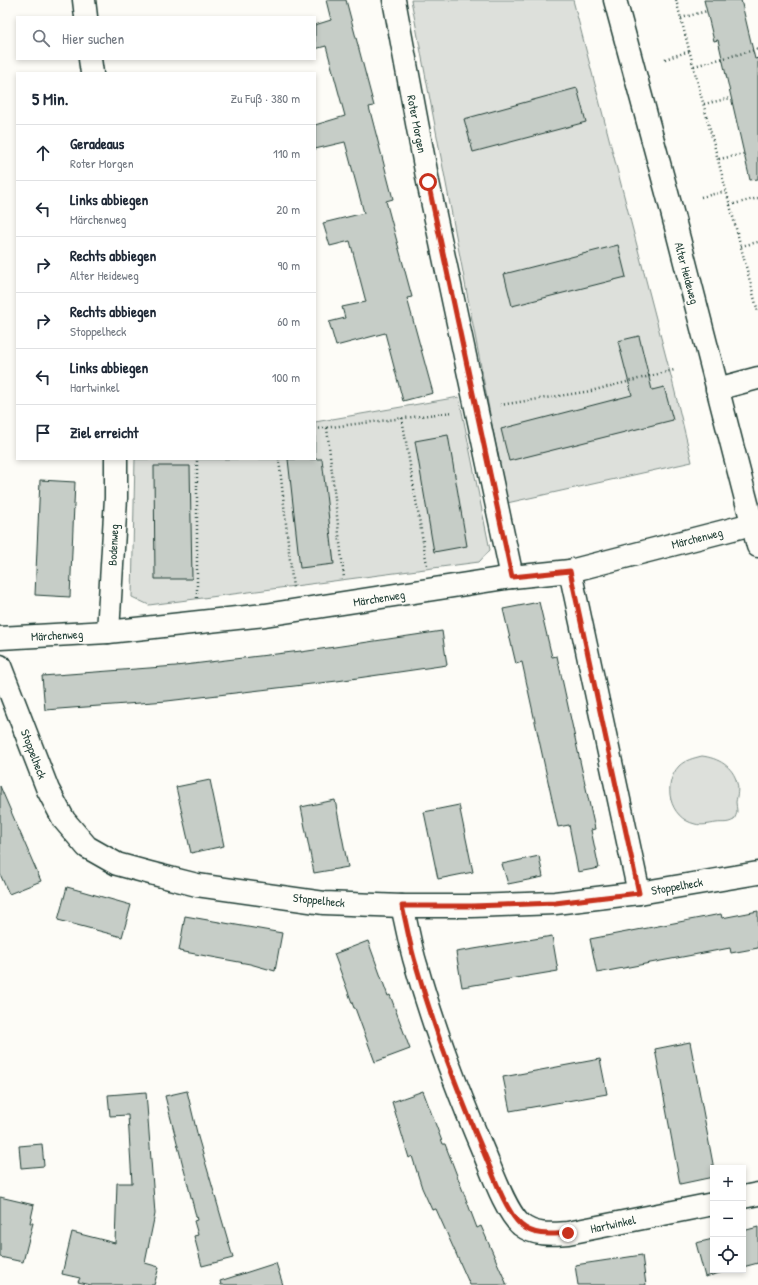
<!DOCTYPE html>
<html lang="de">
<meta charset="utf-8">
<style>
:root{--surface:#fff;--page:#f6f6f7;--text:#1f2937;--muted:#747a83;--line:#e0e1e3}
body{margin:0;font-family:"Patrick Hand",sans-serif;background:var(--page);color:var(--text)}
.controls{position:absolute;right:12px;bottom:12px;display:grid;overflow:hidden;border-radius:0px;box-shadow:0 2px 6px #0003}
.controls button{width:36px;height:36px;display:grid;place-items:center;padding:0;border:0;border-bottom:1px solid var(--line);background:var(--surface);color:var(--text);font:20px sans-serif}
.stop{position:absolute;width:12px;height:12px;margin:-9px;border:3px solid #c8321e;border-radius:50%;background:#fff}
.stop.end{background:#c8321e;border-color:#fff;box-shadow:0 1px 4px #0008}
.list{margin:0;padding:0;list-style:none}
h2{display:flex;justify-content:space-between;align-items:center;height:52px;margin:0;padding:0 16px;font-size:17px}
h2 small{font-size:13px;font-weight:400;color:var(--muted)}
.list li{display:grid;grid-template-columns:26px 1fr auto;gap:12px;align-items:center;box-sizing:border-box;height:56px;padding:0 16px;border-top:1px solid var(--line)}
.list b{display:block;font-size:15px;white-space:nowrap}
.list p{margin:0;font-size:13px;white-space:nowrap;color:var(--muted)}
.list em{font-size:13px;font-style:normal;color:var(--muted)}
.icon{flex:none;width:22px;height:22px;fill:none;stroke:currentColor;stroke-width:2;stroke-linecap:round;stroke-linejoin:round}
.map{position:relative;flex:none;width:758px;height:1285px;overflow:hidden}
.search{position:absolute;background:var(--surface);box-shadow:0 2px 6px #0003;left:16px;top:16px;width:300px;height:44px;display:flex;align-items:center;gap:10px;box-sizing:border-box;padding:0 14px;border-radius:0px;color:var(--muted);font-size:15px}
.panel{position:absolute;background:var(--surface);box-shadow:0 2px 6px #0003;left:16px;top:72px;width:300px;height:388px;border-radius:0px}
.map>svg:first-child{display:block}
</style>
<div class="map">
<svg width="758" height="1285" viewBox="0 0 758 1285">
<rect width="100%" height="100%" fill="#fdfcf7"/>
<filter id="ink" filterUnits="userSpaceOnUse"><feTurbulence type="fractalNoise" baseFrequency=".025" numOctaves="2"/><feDisplacementMap in="SourceGraphic" scale="8" xChannelSelector="R" yChannelSelector="G"/><feConvolveMatrix kernelMatrix="1 2 1 2 8 2 1 2 1" color-interpolation-filters="sRGB"/></filter>
<g filter="url(#ink)">
<g fill="#dde0db" stroke="#7e8e88">
<path d="M411,0H573L672,380L692,462L507,503Z"/>
<path d="M459,397L490,550L479,562L149,605L132,597L135,459H315V422Z"/>
<path d="M702,756C718,758 733,766 737,783C739,789 737,796 736,802C736,805 737,808 737,811C737,814 735,817 734,820C726,824 724,822 716,823C709,824 702,826 695,824C669,818 662,784 679,766C685,760 694,758 702,756Z"/>
</g>
<g fill="#c6cdc7" stroke="#1f3d34">
<path d="M326,0H346L374,106L369,107L393,199L386,201L412,297L407,298L433,393L403,401L385,333L336,346L329,322L345,318L342,307L366,302L350,241L330,246L323,223L364,213L345,142L315,149V125L345,116L326,46L315,49V25L331,20Z"/>
<path d="M704,0H741L755,59L758,58V179L750,180L718,40L714,41Z"/>
<path d="M577,88L586,122L473,152L464,119Z"/>
<path d="M618,245L626,277L512,306L504,274Z"/>
<path d="M639,336L652,390L664,387L673,420L509,461L501,429L632,395L618,341Z"/>
<path d="M448,435L467,546L434,552L415,441Z"/>
<path d="M288,459H322L334,564L300,568Z"/>
<path d="M154,466H190L192,579H155Z"/>
<path d="M40,480L75,482L70,597L35,595Z"/>
<path d="M539,602L552,657L557,656L595,829L591,830L599,868L578,872L569,825L558,827L522,662L516,664L503,609Z"/>
<path d="M442,631L447,665L337,681L167,701L45,710L42,676L176,666L301,651V652Z"/>
<path d="M210,780L224,846L191,853L176,787Z"/>
<path d="M0,786L41,881L9,894L0,874Z"/>
<path d="M335,800L348,867L314,873L301,807Z"/>
<path d="M459,805L473,872L438,879L424,812Z"/>
<path d="M539,856L543,877L508,884L502,864Z"/>
<path d="M67,887L131,905L122,937L58,920Z"/>
<path d="M758,911V948L731,953L730,948L597,973L590,939L721,914L722,918Z"/>
<path d="M185,916L282,933L275,971L250,964L179,951Z"/>
<path d="M552,936L558,971L462,987L456,952Z"/>
<path d="M368,941L388,996L390,995L410,1049L375,1062L355,1008H354L334,954Z"/>
<path d="M690,1042L713,1164V1177L680,1184L655,1049Z"/>
<path d="M600,1059L607,1094L510,1111L503,1077Z"/>
<path d="M187,1091L198,1137L233,1258L202,1266L194,1236L198,1235L194,1221L197,1220L165,1096Z"/>
<path d="M423,1091L443,1144H445L477,1228L481,1226L507,1285H470L436,1209L432,1210L422,1188L412,1156L409,1158L392,1102Z"/>
<path d="M146,1092L155,1214L145,1263L159,1267L154,1285H91L78,1282L80,1278L62,1274L72,1232L115,1243L117,1183H132L128,1115L110,1116L108,1095Z"/>
<path d="M42,1144L44,1166L21,1168L19,1146Z"/>
<path d="M0,1197L34,1205L30,1223H33L23,1262L0,1257Z"/>
<path d="M758,1227V1263L743,1267V1231Z"/>
<path d="M713,1239V1270H731L705,1277L696,1243Z"/>
<path d="M642,1255L646,1285H578L575,1265Z"/>
<path d="M276,1263L283,1285H221L220,1281Z"/>
</g>
<g fill="none" stroke-linecap="round" stroke-linejoin="round">
<defs>
<g id="minor">
<path d="M84,0L86,17"/>
<path d="M394,0L428,182L512,577"/>
<path d="M615,0L670,204L758,546"/>
<path d="M90,59L92,73"/>
<path d="M717,389L758,378"/>
<path d="M570,571L639,893"/>
<path d="M108,632L116,498V459"/>
<path d="M0,638L108,632L265,615L512,577L570,571L752,524"/>
<path d="M0,666L48,790L64,820L87,847L117,864L150,873L197,885L324,903L402,906H472L555,903L639,893L758,873"/>
<path d="M402,906C407,926 410,946 416,965C434,1029 458,1092 484,1153C492,1172 506,1212 521,1225C535,1236 552,1234 568,1233L713,1204"/>
<path d="M743,1197L758,1194"/>
</g>
</defs>
<use href="#minor" stroke="#1f3d34" stroke-width="25"/>
<g stroke="#1f3d34" stroke-width="2.5" stroke-dasharray="1 3" stroke-linecap="butt">
<path d="M676,0L758,312"/>
<path d="M681,18L707,11"/>
<path d="M665,59L690,51"/>
<path d="M694,66L758,49"/>
<path d="M704,104L731,98"/>
<path d="M719,159L744,154"/>
<path d="M701,197L727,191"/>
<path d="M730,205L758,198"/>
<path d="M741,246L758,242"/>
<path d="M500,405L591,391L674,370"/>
<path d="M402,418L427,565"/>
<path d="M327,428L344,578"/>
<path d="M315,429L453,412"/>
<path d="M279,459L293,588"/>
<path d="M197,598V459"/>
</g>
<use href="#minor" stroke="#fdfcf7" stroke-width="22"/>
</g>
</g>
<g fill="none" stroke-linecap="round" stroke-linejoin="round" filter="url(#ink)">
<path stroke="#c8321e" stroke-width="5" d="M428,182L512,577L570,571L639,893L555,903L472,906H402C407,926 410,946 416,965C434,1029 458,1092 484,1153C492,1172 506,1212 521,1225C535,1237 552,1234 568,1233"/>
</g>
<g text-anchor="middle" dominant-baseline="central" stroke-width="3" stroke-linejoin="round" paint-order="stroke">
<g font-size="12" fill="#1f3d34" stroke="#fdfcf7">
<text transform="translate(417 124) rotate(79)">Roter Morgen</text>
<text transform="translate(687 273) rotate(75)">Alter Heideweg</text>
<text transform="translate(697 538) rotate(-14)">Märchenweg</text>
<text transform="translate(113 545) rotate(-87)">Bodenweg</text>
<text transform="translate(379 598) rotate(-9)">Märchenweg</text>
<text transform="translate(57 635) rotate(-3)">Märchenweg</text>
<text transform="translate(34 754) rotate(69)">Stoppelheck</text>
<text transform="translate(677 886) rotate(-10)">Stoppelheck</text>
<text transform="translate(319 900) rotate(6)">Stoppelheck</text>
<text transform="translate(613 1224) rotate(-12)">Hartwinkel</text>
</g>
</g>
</svg>
<div class="controls">
<button>+</button>
<button>−</button>
<button><svg class="icon" aria-label="locate" viewBox="0 0 24 24"><circle cx="12" cy="12" r="6"/><path d="M12 2v4M12 18v4M2 12h4M18 12h4"/></svg></button>
</div>
<div class="stop" style="left:428px;top:182px"></div>
<div class="stop end" style="left:568px;top:1233px"></div>
<div class="search"><svg class="icon" aria-label="search" viewBox="0 0 24 24"><circle cx="10" cy="10" r="6"/><path d="M15 15l6 6"/></svg>Hier suchen</div>
<section class="panel">
<h2>5 Min.<small>Zu Fuß · 380 m</small></h2>
<ul class="list">
<li><svg class="icon" aria-label="ahead" viewBox="0 0 24 24"><path d="M12 20V5M6 11l6-6 6 6"/></svg><div><b>Geradeaus</b><p>Roter Morgen</p></div><em>110 m</em></li>
<li><svg class="icon" aria-label="left" viewBox="0 0 24 24"><path d="M17 20v-9H6M10 6l-5 5 5 5"/></svg><div><b>Links abbiegen</b><p>Märchenweg</p></div><em>20 m</em></li>
<li><svg class="icon" aria-label="right" viewBox="0 0 24 24"><path d="M7 20v-9h11M14 6l5 5-5 5"/></svg><div><b>Rechts abbiegen</b><p>Alter Heideweg</p></div><em>90 m</em></li>
<li><svg class="icon" aria-label="right" viewBox="0 0 24 24"><path d="M7 20v-9h11M14 6l5 5-5 5"/></svg><div><b>Rechts abbiegen</b><p>Stoppelheck</p></div><em>60 m</em></li>
<li><svg class="icon" aria-label="left" viewBox="0 0 24 24"><path d="M17 20v-9H6M10 6l-5 5 5 5"/></svg><div><b>Links abbiegen</b><p>Hartwinkel</p></div><em>100 m</em></li>
<li><svg class="icon" aria-label="arrive" viewBox="0 0 24 24"><path d="M6 21V4h12l-3 4 3 4H6"/></svg><div><b>Ziel erreicht</b></div></li>
</ul>
</section>
</div>
